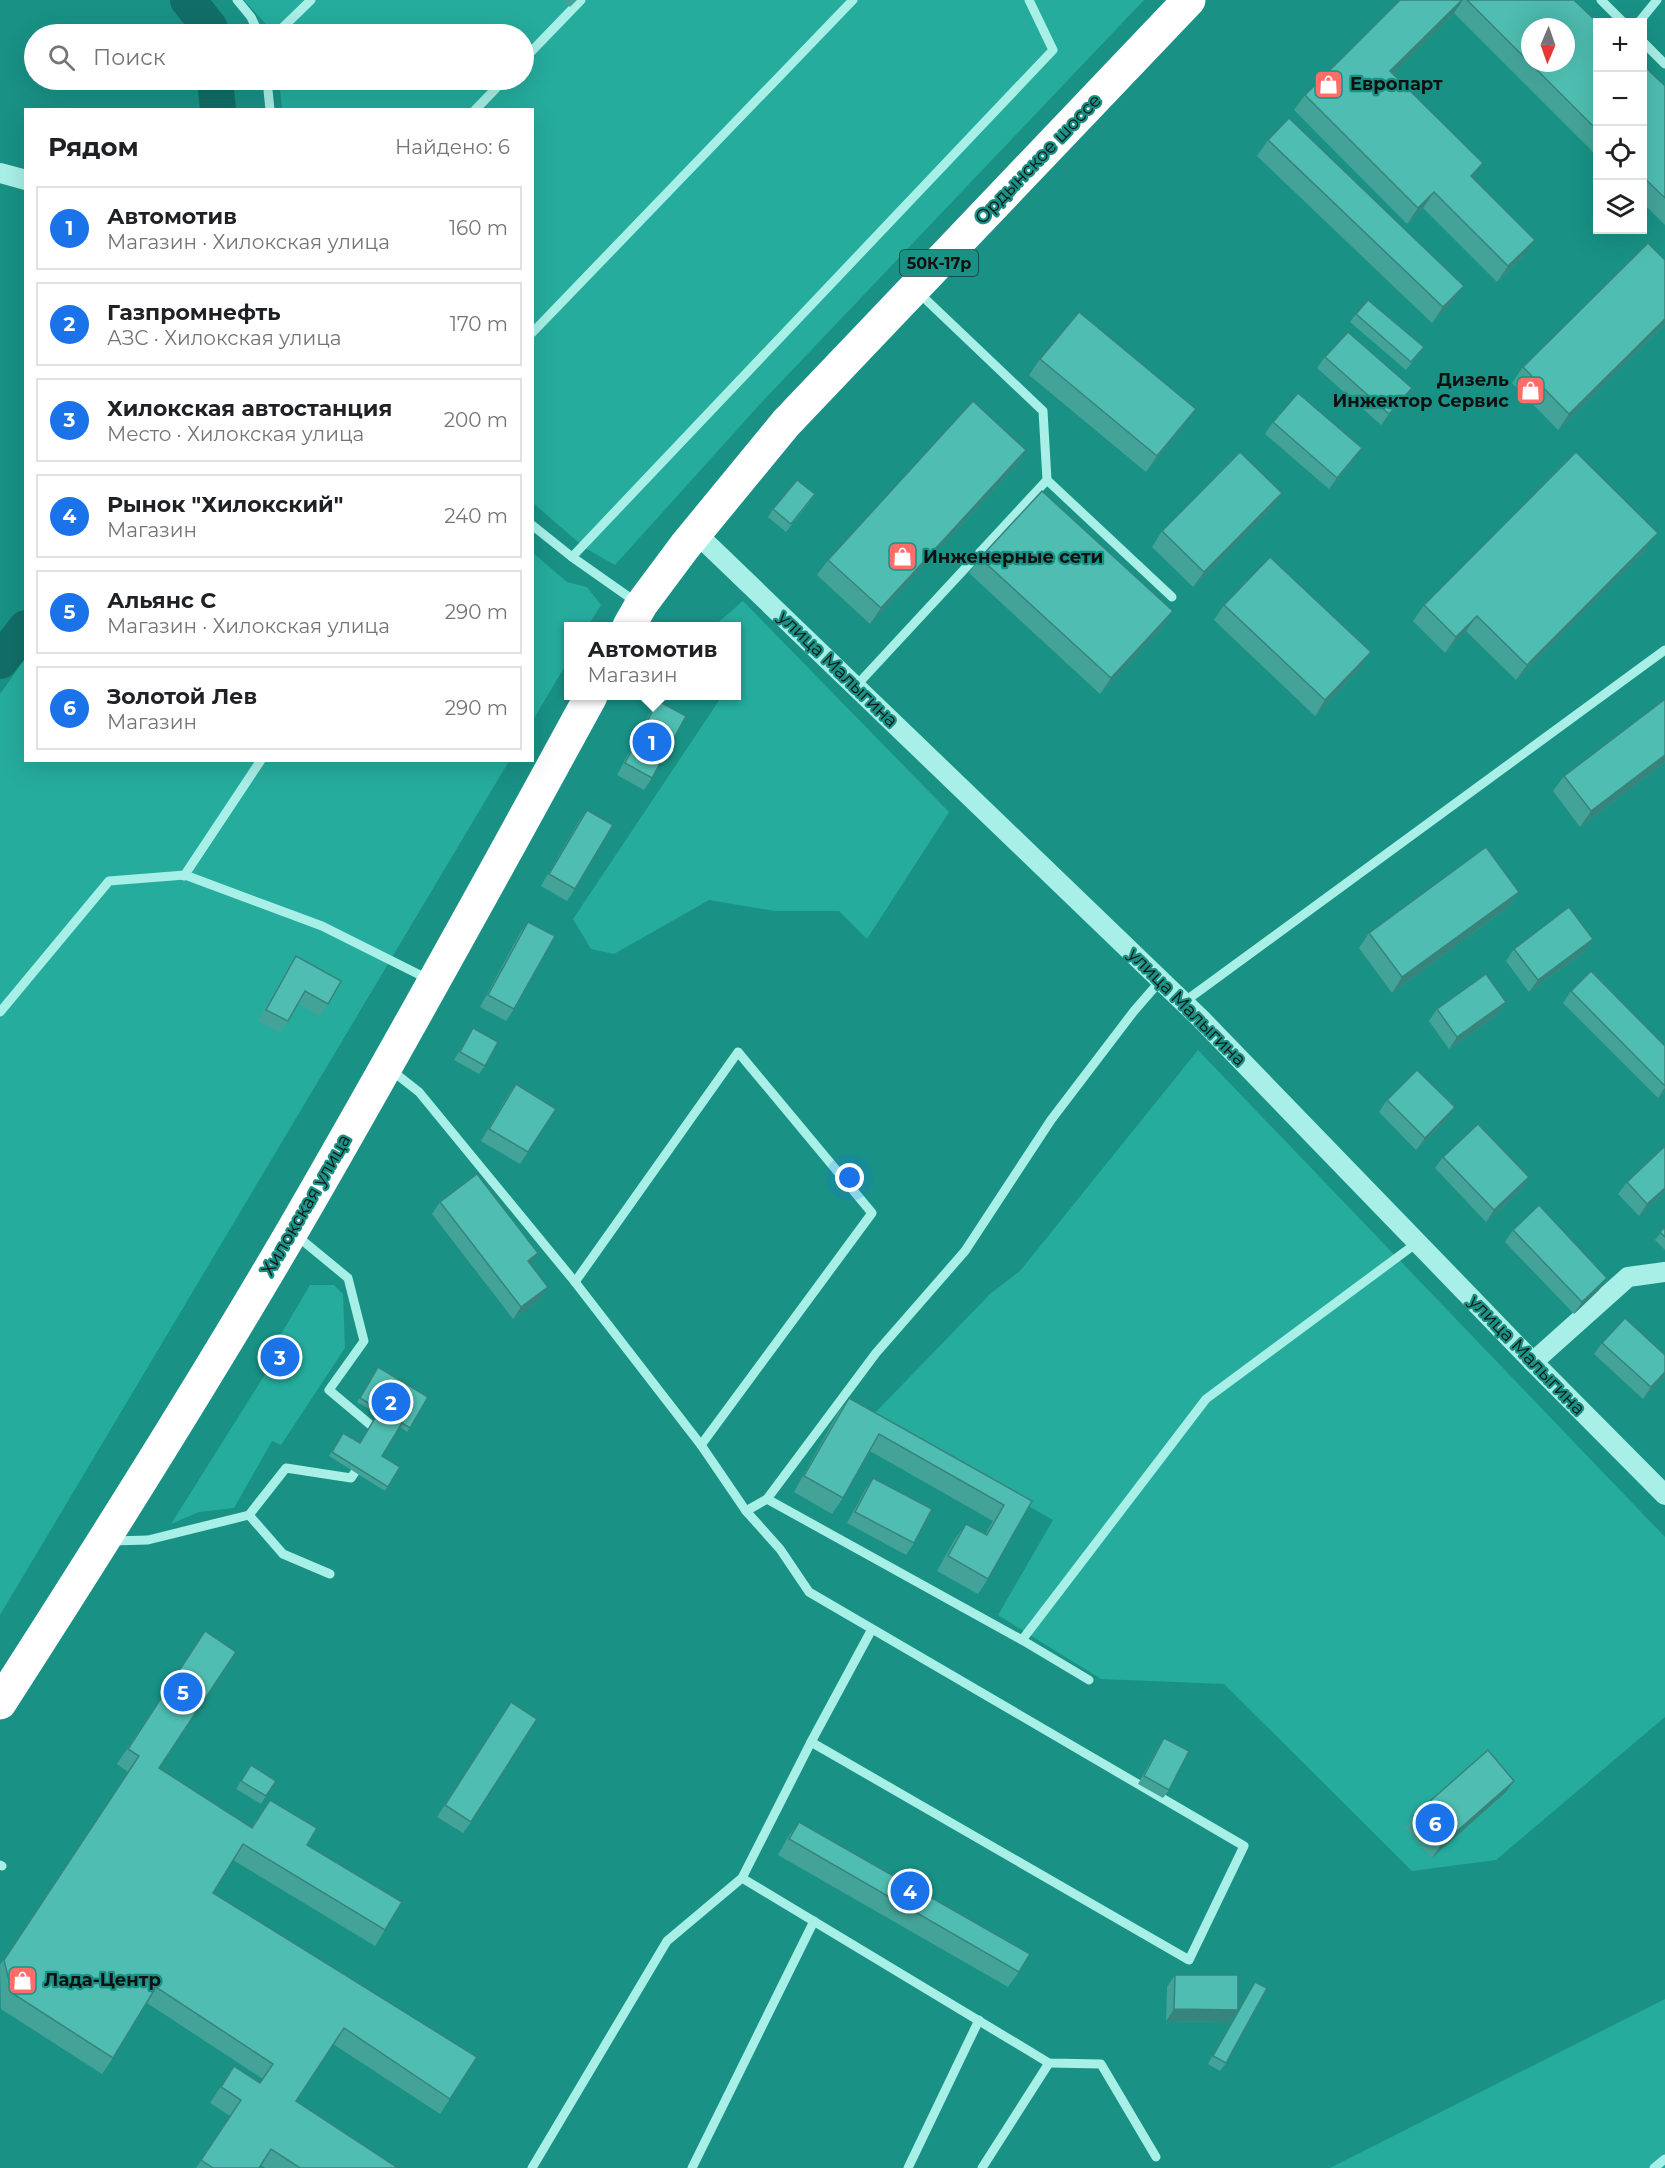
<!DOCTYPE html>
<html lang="ru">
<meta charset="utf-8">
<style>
:root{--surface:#fff;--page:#f2f2f2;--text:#202124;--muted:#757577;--line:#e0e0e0;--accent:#1a73e8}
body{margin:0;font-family:Montserrat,sans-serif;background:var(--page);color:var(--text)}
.controls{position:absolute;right:18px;top:18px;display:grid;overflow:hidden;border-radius:0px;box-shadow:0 6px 24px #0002}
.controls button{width:54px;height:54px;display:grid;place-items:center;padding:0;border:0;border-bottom:2px solid var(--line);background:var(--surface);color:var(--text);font:30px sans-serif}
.compass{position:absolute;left:1521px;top:18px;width:54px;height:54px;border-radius:50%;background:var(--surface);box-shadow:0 6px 24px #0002;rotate:182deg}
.you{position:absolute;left:850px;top:1178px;width:21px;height:21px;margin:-15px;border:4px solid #fff;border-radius:50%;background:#1a73e8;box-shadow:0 0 0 9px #1a73e833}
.badge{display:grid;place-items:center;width:39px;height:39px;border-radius:50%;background:var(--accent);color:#fff;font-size:20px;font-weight:700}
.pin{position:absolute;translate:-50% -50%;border:3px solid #fff;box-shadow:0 2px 6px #0006}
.popup{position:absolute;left:564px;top:622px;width:177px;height:78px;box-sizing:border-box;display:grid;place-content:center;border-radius:0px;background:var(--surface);filter:drop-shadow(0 2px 4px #0005);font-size:20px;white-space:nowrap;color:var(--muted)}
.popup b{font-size:22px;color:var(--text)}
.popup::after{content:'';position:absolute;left:50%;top:100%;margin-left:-12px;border:12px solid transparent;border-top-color:var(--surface)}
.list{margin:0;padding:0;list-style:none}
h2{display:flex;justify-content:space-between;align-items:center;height:78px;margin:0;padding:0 24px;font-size:26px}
h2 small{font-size:20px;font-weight:400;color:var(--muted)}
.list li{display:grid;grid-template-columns:39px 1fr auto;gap:18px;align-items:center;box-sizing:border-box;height:84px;margin:0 12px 12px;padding:0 12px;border:2px solid var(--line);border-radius:0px}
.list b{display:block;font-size:22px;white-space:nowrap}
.list p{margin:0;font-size:20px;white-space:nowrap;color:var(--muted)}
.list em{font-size:20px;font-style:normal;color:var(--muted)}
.icon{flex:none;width:33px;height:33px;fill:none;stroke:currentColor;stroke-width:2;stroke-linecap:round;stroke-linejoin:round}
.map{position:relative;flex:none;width:1665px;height:2168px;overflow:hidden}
.search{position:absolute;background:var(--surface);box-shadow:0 6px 24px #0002;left:24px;top:24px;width:510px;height:66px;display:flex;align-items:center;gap:15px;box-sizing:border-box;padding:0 21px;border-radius:33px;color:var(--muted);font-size:22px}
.panel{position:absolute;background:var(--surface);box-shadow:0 6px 24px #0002;left:24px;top:108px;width:510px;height:654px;border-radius:0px}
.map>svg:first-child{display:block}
</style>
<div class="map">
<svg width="1665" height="2168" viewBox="0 0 1665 2168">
<rect width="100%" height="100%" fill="#199185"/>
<g fill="#25ac9d">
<path d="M244,0H1144L761,403L615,565L585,548L533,503L532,110L282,109L279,80H524V34H275Z"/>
<path d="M532,552L567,582L587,587L601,605L588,626H568V661L533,720Z"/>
<path d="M743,601L949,812L867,939L839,911H775L709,900L614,954L591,949L573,919L722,696H736V626H714Z"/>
<path d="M25,659L26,760L509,761L0,1615V694Z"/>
<path d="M1198,1050L1665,1537V1717L1496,1860L1412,1871L1224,1684L1101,1679L998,1615L1053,1520L872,1416L990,1294L1020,1271Z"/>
<path d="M310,1285H334L343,1294L345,1348L281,1445L272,1441L234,1508L199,1512L171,1524L269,1368L282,1375L296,1353L280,1336Z"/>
<path d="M1665,1999V2168H1330Z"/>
</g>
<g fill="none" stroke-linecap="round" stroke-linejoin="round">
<g stroke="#116e66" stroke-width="36">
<path d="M188,0L210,28L211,34"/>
<path d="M215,80L218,110"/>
<path d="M0,661L26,628"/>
</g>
<g stroke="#a8efe7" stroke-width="9">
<path d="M237,0L251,17L259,34"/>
<path d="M1601,0L1623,22"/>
<path d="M1639,22L1657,0"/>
<path d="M276,34L311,0"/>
<path d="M1642,41L1665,64"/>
<path d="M524,59L581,0"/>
<path d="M267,80L270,110"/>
<path d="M475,110L504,80"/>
<path d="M919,293L1043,411L1047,480L1172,597"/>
<path d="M532,333L853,0"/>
<path d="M532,525L572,557L636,602"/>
<path d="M572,557L1053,50L1029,0"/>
<path d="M856,686L1047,480"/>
<path d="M184,876L261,760"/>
<path d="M1184,1002L1665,650"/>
<path d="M0,1012L109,881L185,875L322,926L430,980"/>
<path d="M391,1070L419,1092L575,1282L701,1445L746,1511L780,1549L809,1592L1244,1846L1189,1960L811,1742"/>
<path d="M297,1236L348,1278L364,1341L329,1390L379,1432"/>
<path d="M575,1282L738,1052L872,1213L701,1445"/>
<path d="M767,1499L876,1353L965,1251L1051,1120L1134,1011L1161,980"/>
<path d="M746,1511L767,1499L1022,1640L1089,1680"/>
<path d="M249,1515L283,1554L330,1574"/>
<path d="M112,1541L148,1540L249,1515L286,1468L351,1478L361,1463"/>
<path d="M1022,1640L1206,1399L1418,1242"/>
<path d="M0,1865L2,1866"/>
<path d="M742,1878L1049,2063L1101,2064L1156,2157"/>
<path d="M532,2168L667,1941L742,1878L811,1742L872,1629"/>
<path d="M692,2168L814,1921"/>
<path d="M908,2168L979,2020"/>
<path d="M982,2168L1049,2063"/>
<path d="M1654,2168L1665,2159"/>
</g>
<g stroke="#a8efe7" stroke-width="20">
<path d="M0,173L26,180"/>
<path d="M696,533L1201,1019L1533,1362L1665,1495"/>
<path d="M1533,1362L1628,1277L1665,1272"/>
</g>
<g stroke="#fff" stroke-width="33">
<path d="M629,626L641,605L685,546L786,423L1189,0"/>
<path d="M0,1703C101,1546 200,1389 294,1228C396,1052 494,874 591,696"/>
</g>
</g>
<g fill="#44a398">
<path d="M563,0H577L570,7Z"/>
<path d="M1400,0H1574L1598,23V157L1454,13L1393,73L1473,178L1524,255L1497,282L1423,208L1407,224L1294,110L1305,95Z"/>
<path d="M1642,64L1665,86V225L1642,202Z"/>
<path d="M1268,140L1453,301L1432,323L1257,156Z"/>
<path d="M1665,260V324L1558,430L1512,383L1523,367Z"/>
<path d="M1356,314L1424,347L1406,370L1350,322Z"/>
<path d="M1325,357L1404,400L1381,425L1317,368Z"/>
<path d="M1040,359L1185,424L1146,472L1029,375Z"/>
<path d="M1273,422L1354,460L1329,489L1265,434Z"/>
<path d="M1026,450L1016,465L870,624L817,575L828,560Z"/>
<path d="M1282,493L1271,508L1193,587L1152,547L1162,531Z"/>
<path d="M810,502L786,532L768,517L773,509Z"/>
<path d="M1647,548L1516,680L1466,631L1445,653L1413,621L1424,605Z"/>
<path d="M980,558L1173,611L1162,627L1100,694L969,573Z"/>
<path d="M1224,605L1360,668L1315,716L1214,620Z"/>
<path d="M658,701L652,778L644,790L617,775L650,713Z"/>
<path d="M1665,762L1580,827L1553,791L1564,776Z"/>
<path d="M587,810L575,889L567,901L541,886L579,821Z"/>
<path d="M1519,892L1508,907L1392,993L1359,948L1369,933Z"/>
<path d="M528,922L514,1009L506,1021L480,1007L520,933Z"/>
<path d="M1514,949L1585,951L1529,992L1506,961Z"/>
<path d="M296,956L328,1004L320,1016L298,1003L288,1021L280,1033L258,1021L288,968Z"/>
<path d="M1571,991L1665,1046V1091L1658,1098L1563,1003Z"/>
<path d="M1506,1002L1498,1014L1449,1049L1429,1021L1437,1009Z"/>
<path d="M473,1028L485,1066L479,1074L454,1060Z"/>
<path d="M516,1084L528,1152L520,1164L481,1141L508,1095Z"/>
<path d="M1387,1100L1447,1119L1416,1150L1379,1112Z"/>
<path d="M1443,1157L1529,1177L1521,1189L1486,1222L1435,1168Z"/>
<path d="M1627,1182L1665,1191L1639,1216L1618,1194Z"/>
<path d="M440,1202L530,1264L548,1287L540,1299L513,1319L432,1214Z"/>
<path d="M1665,1227V1250L1655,1240Z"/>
<path d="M1513,1230L1599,1290L1574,1314L1505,1242Z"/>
<path d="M280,1341L295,1351L280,1370L267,1359Z"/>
<path d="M1602,1343L1665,1355V1375L1643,1399L1594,1354Z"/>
<path d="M378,1367L428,1397L407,1432L400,1427L382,1456L400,1467L385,1491L329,1456L343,1433L360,1443L378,1414L357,1402Z"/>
<path d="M849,1398L1032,1501L988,1579L978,1594L937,1571L955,1539L966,1524L985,1535L993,1521L870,1451L843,1498L832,1514L794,1492L838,1413Z"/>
<path d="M873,1478L914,1543L906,1555L847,1523L865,1490Z"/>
<path d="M205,1631L159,1768L251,1828L270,1800L307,1845L385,1930L375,1946L233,1860L213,1893L450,2099L440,2114L333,2044L296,2101L398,2168H265L261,2165L259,2168H196L230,2116L210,2103L234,2066L260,2083L263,2079L147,2003L113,2058L102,2074L1,2009L0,1965L128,1772L117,1764Z"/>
<path d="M511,1702L471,1822L463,1833L437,1817Z"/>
<path d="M1164,1738L1169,1790L1163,1798L1138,1784L1159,1746Z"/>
<path d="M251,1765L266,1796L261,1804L236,1789Z"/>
<path d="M1506,1792L1432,1858L1405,1828L1413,1816Z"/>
<path d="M799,1822L1019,1972L1008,1987L778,1855L788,1837Z"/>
<path d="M1175,1975L1238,2010L1229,2022L1166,2021L1167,1987Z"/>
<path d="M1255,1982L1226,2063L1220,2071L1208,2064L1250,1990Z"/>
</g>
<g fill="#37847c">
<path d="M1462,0H1463L1454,13L1380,86L1390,71Z"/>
<path d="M1483,163L1472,179L1471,176Z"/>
<path d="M1434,192L1423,208L1407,224L1418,208Z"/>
<path d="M1535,240L1524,255L1497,282L1508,266Z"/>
<path d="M1464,286L1453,301L1432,323L1443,307Z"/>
<path d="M1665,319V324L1558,430L1569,414Z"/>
<path d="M1412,388L1404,400L1381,425L1389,414Z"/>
<path d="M1196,409L1185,424L1146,472L1157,456Z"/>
<path d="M1362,448L1354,460L1329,489L1337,478Z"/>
<path d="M1026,450L1016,465L870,624L881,608Z"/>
<path d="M1282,493L1271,508L1193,587L1204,572Z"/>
<path d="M1658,533L1647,548L1516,680L1527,665Z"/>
<path d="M1173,611L1162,627L1100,694L1111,678Z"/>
<path d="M1477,616L1466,631L1445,653L1456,637Z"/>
<path d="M1371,652L1360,668L1315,716L1325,700Z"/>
<path d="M1665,755V762L1580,827L1591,811Z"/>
<path d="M1519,892L1508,907L1392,993L1402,977Z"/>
<path d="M1593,939L1585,951L1529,992L1538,980Z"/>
<path d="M1506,1002L1498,1014L1449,1049L1457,1037Z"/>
<path d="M1665,1087V1091L1658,1098Z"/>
<path d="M1455,1107L1447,1119L1416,1150L1425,1138Z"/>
<path d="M1529,1177L1521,1189L1486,1222L1494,1210Z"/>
<path d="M1665,1188V1191L1639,1216L1647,1204Z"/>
<path d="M538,1253L530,1265L528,1261Z"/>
<path d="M1607,1278L1599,1290L1574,1314L1582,1302Z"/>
<path d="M548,1287L540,1299L513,1319L521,1307Z"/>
<path d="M1665,1372V1375L1643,1399L1651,1387Z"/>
<path d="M1514,1781L1506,1792L1432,1858L1440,1846Z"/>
<path d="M1174,2009L1238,2010L1229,2022L1166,2021Z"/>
</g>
<g fill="#4fbdb1" stroke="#37847c" stroke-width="1.5">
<path d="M1400,0H1462L1390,71L1483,163L1471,176L1535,240L1508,266L1434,192L1418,208L1305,95Z"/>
<path d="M1467,0H1574L1598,23V131L1530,63H1566V27H1530V63Z"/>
<path d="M1642,64L1665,86V198L1642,176Z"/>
<path d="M1289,118L1464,286L1443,307L1268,140Z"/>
<path d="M1648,243L1665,260V319L1569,414L1523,367Z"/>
<path d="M1368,300L1424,347L1411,362L1356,314Z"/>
<path d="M1079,312L1196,409L1157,456L1040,359Z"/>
<path d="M1348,332L1412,388L1389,414L1325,357Z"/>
<path d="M1298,393L1362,448L1337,478L1273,422Z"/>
<path d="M973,401L1026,450L881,608L828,560Z"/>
<path d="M1240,452L1282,493L1204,572L1162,531Z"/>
<path d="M1576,452L1658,533L1527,665L1477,616L1456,637L1424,605Z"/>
<path d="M797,480L815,494L791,524L773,509Z"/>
<path d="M1042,491L1173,611L1111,678L980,558Z"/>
<path d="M1270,557L1371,652L1325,700L1224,605Z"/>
<path d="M1665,699V755L1591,811L1564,776Z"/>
<path d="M658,701L686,716L652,778L625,763Z"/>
<path d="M587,810L613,825L575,889L549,874Z"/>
<path d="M1486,847L1519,892L1402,977L1369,933Z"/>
<path d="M1569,907L1593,939L1538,980L1514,949Z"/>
<path d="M528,922L555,936L514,1009L488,995Z"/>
<path d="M296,956L341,981L328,1004L305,991L288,1021L266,1010Z"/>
<path d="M1591,971L1665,1046V1086L1571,991Z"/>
<path d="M1486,974L1506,1002L1457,1037L1437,1009Z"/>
<path d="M473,1028L498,1042L485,1066L460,1052Z"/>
<path d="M1417,1070L1455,1107L1425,1138L1387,1100Z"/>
<path d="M516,1084L556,1109L528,1152L489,1129Z"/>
<path d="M1478,1124L1529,1177L1494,1210L1443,1157Z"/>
<path d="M1665,1146V1188L1647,1204L1627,1182Z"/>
<path d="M477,1174L538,1253L528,1261L548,1287L521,1307L440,1202Z"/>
<path d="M1539,1205L1607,1278L1582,1302L1513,1230Z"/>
<path d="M1665,1227V1237L1660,1232Z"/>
<path d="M1625,1318L1665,1355V1372L1651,1387L1602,1343Z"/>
<path d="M280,1341L295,1351L283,1366L270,1356Z"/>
<path d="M378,1367L428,1397L410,1428L402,1423L382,1456L400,1467L388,1487L332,1452L343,1433L360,1443L380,1410L360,1398Z"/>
<path d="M849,1398L1032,1501L988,1579L948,1556L966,1524L987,1535L1004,1505L879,1434L843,1498L804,1476Z"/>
<path d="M873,1478L932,1509L914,1543L855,1512Z"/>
<path d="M205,1631L236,1652L159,1768L252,1828L270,1800L317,1828L307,1845L402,1902L385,1930L243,1844L213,1893L477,2057L450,2099L344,2028L296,2101L398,2168H300L271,2149L259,2168H213L201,2160L241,2100L221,2087L234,2066L260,2083L273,2064L156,1987L113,2058L12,1993L4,1960L139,1756L128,1749Z"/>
<path d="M511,1702L537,1719L471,1822L445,1805Z"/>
<path d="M1164,1738L1189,1751L1169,1790L1144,1776Z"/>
<path d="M1488,1750L1514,1781L1440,1846L1413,1816Z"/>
<path d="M251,1765L276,1781L266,1796L241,1781Z"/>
<path d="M799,1822L1030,1954L1019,1972L789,1839Z"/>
<path d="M1175,1975H1238V2010L1174,2009Z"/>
<path d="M1255,1982L1267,1988L1226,2063L1213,2056Z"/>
</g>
<defs>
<symbol id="shop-square" viewBox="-11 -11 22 22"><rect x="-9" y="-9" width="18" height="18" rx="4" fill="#ff6e66" stroke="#199185"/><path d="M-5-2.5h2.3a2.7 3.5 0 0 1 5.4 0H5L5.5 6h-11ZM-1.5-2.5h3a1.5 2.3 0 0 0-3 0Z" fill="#fff"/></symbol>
</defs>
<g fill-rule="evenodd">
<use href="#shop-square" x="1312" y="68" width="33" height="33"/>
<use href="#shop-square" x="1514" y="374" width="33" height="33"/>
<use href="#shop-square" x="886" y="540" width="33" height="33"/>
<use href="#shop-square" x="6" y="1964" width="33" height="33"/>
</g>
<g text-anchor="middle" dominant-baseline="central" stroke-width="4.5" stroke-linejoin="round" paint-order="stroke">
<rect fill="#199185" stroke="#133734" stroke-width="1.5" x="900" y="250" width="78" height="26" rx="4.5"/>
<g font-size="16" font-weight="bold" fill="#111">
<text x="939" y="263">50К-17р</text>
</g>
<g font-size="18" font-weight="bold" fill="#111" stroke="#199185" text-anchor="start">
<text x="1350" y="84">Европарт</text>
<text x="1509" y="380" text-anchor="end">Дизель<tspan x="1509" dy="21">Инжектор Сервис</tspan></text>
<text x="923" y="557">Инженерные сети</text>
<text x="44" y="1980">Лада-Центр</text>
</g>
<g font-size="18" fill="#111" stroke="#199185">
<text transform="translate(1038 159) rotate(-46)">Ордынское шоссе</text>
<text transform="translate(838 669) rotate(44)">улица Малыгина</text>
<text transform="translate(1187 1007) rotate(45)">улица Малыгина</text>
<text transform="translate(306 1205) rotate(-60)">Хилокская улица</text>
<text transform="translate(1527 1355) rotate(46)">улица Малыгина</text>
</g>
</g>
</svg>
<div class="controls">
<button>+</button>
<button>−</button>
<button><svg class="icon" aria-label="locate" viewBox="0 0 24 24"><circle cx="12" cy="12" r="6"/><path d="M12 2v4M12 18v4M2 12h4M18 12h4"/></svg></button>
<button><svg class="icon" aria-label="layers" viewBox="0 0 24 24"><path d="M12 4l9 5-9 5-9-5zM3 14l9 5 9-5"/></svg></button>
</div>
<svg class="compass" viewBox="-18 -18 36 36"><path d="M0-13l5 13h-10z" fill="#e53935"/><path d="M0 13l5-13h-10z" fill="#757577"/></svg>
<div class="you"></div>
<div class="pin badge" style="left:652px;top:742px">1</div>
<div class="popup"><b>Автомотив</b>Магазин</div>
<div class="pin badge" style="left:391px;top:1402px">2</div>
<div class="pin badge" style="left:280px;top:1357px">3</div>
<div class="pin badge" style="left:910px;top:1891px">4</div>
<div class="pin badge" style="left:183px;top:1692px">5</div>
<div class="pin badge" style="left:1435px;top:1823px">6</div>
<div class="search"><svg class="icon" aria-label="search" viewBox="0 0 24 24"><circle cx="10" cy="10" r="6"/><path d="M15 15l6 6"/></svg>Поиск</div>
<section class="panel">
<h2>Рядом<small>Найдено: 6</small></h2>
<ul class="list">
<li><span class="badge">1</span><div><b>Автомотив</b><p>Магазин · Хилокская улица</p></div><em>160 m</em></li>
<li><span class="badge">2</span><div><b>Газпромнефть</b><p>АЗС · Хилокская улица</p></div><em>170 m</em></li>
<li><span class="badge">3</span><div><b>Хилокская автостанция</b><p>Место · Хилокская улица</p></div><em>200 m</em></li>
<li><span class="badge">4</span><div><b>Рынок &quot;Хилокский&quot;</b><p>Магазин</p></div><em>240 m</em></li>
<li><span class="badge">5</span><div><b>Альянс С</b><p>Магазин · Хилокская улица</p></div><em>290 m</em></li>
<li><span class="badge">6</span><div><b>Золотой Лев</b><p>Магазин</p></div><em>290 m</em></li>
</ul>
</section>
</div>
